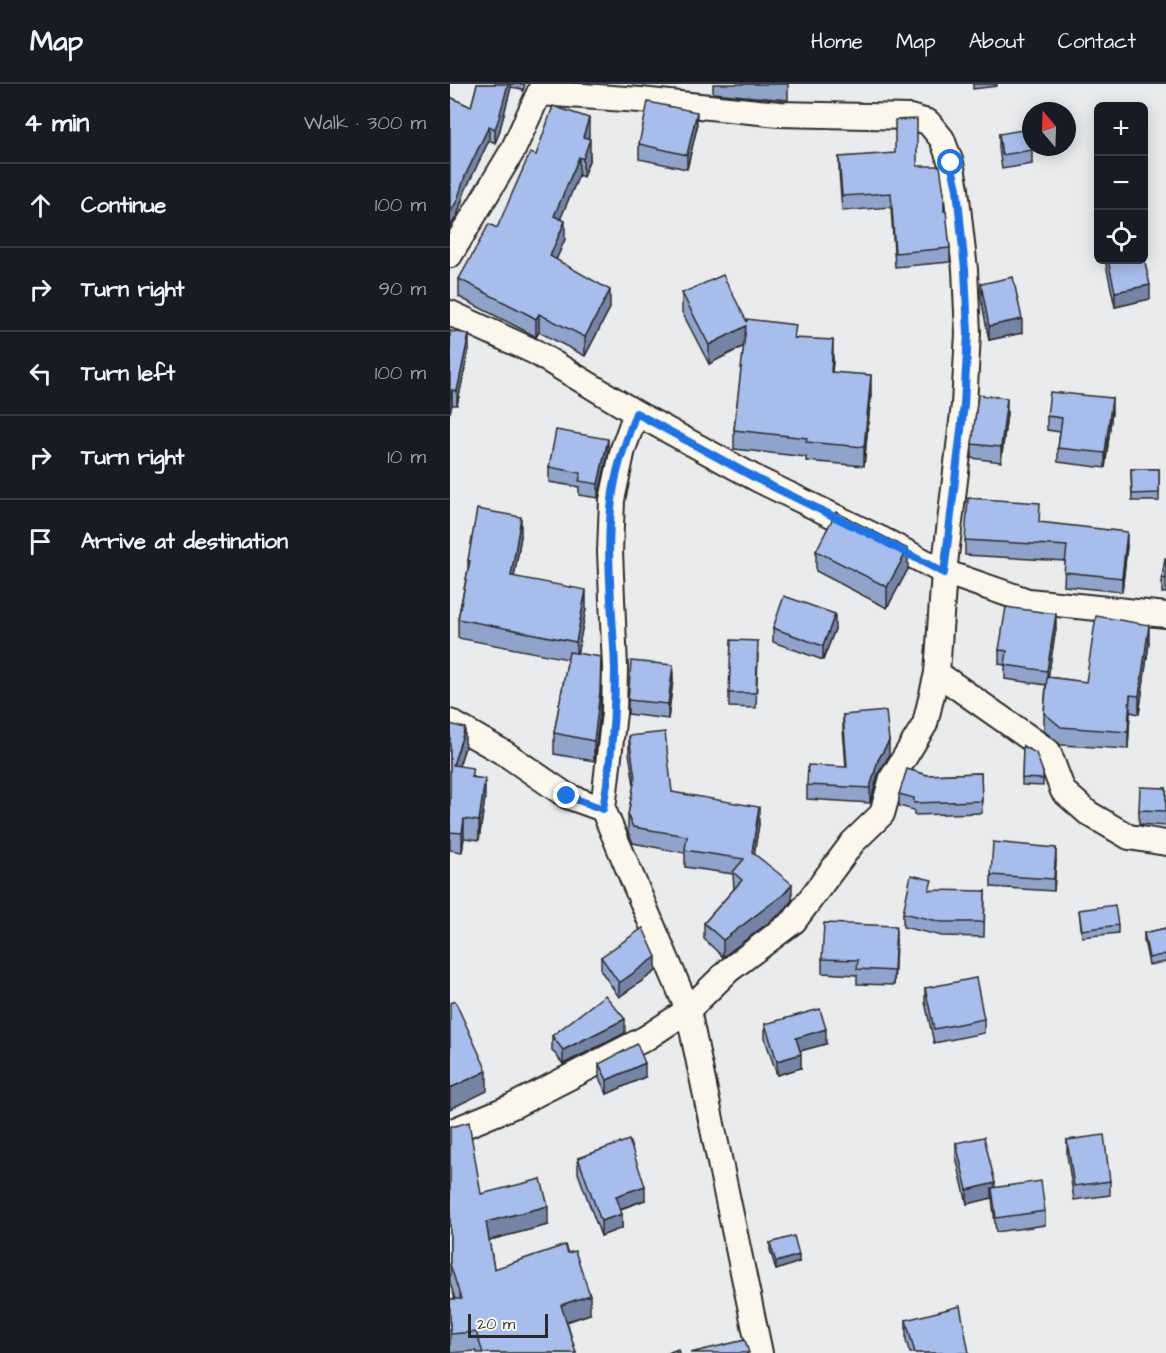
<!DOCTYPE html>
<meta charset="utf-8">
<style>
:root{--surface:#171b24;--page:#242831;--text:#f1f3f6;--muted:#9ea1a6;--line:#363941}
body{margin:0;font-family:"Architects Daughter",sans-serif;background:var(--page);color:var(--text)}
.controls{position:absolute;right:18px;top:18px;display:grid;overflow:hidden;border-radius:9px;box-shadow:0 3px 15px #0003}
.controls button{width:54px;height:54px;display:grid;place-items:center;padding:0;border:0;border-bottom:2px solid var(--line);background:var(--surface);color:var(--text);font:30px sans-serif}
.compass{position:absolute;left:572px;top:18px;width:54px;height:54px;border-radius:50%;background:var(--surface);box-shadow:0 3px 15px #0003;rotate:341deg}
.scale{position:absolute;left:18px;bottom:15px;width:80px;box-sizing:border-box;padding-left:6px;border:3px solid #2b2b2b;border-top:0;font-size:16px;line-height:21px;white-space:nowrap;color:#2b2b2b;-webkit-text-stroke:4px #fbf7ec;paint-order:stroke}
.stop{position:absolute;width:18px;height:18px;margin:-14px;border:4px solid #1a73e8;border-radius:50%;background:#fff}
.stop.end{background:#1a73e8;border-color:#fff;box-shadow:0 2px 6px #0008}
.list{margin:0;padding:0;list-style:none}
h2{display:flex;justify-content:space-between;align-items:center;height:78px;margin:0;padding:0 24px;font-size:26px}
h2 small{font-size:20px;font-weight:400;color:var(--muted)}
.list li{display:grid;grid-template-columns:39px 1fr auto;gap:18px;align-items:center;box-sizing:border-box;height:84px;padding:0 24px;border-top:2px solid var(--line)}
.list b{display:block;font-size:22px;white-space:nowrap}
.list em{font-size:20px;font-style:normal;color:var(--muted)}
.icon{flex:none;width:33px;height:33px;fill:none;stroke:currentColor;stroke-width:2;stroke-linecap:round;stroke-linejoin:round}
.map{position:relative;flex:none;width:716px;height:1269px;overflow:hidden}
header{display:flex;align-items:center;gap:36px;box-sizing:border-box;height:84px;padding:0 30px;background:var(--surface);border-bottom:2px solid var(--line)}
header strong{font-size:28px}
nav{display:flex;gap:33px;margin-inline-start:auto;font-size:21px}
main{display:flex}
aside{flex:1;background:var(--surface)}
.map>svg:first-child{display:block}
</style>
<header>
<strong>Map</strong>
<nav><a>Home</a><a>Map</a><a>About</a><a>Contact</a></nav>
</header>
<main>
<aside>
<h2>4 min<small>Walk · 300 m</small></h2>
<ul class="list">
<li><svg class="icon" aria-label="ahead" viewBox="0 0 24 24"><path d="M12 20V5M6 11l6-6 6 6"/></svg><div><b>Continue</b></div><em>100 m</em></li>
<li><svg class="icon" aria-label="right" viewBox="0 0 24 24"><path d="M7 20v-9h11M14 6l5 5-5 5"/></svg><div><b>Turn right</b></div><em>90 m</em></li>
<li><svg class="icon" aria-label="left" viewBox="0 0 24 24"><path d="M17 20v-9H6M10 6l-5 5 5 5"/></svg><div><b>Turn left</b></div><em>100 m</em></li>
<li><svg class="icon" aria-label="right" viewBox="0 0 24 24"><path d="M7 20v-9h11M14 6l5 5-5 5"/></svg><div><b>Turn right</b></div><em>10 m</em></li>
<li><svg class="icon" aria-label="arrive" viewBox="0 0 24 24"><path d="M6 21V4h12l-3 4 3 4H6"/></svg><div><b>Arrive at destination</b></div></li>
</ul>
</aside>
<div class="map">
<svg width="716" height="1269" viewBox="0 0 716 1269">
<rect width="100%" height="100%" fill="#eaebec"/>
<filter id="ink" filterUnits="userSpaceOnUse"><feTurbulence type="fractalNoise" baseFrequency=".0167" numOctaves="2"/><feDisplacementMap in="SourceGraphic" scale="12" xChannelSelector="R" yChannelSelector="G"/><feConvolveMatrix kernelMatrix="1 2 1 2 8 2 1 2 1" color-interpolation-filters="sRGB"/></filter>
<g filter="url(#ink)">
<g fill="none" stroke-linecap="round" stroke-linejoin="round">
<defs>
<g id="street">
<path d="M0,171L63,66L93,0"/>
<path d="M0,229L85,268L186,329L309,396L431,455L494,488L578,517L716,531"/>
<path d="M186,329L173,365L162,416L160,468L165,584L164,629L153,725L238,926L310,1269"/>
<path d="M487,589L598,667L613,707L638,729L679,753L716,759"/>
<path d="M0,638L56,670L117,712L153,725"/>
<path d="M0,1048L63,1022L196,954L238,926L279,886L344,837L403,758L432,730L442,694L475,640L487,589L494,488L514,321L518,249L515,186L506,105L501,79L492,55L478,38L460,33L329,30L190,16L90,9"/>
</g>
</defs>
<use href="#street" stroke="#2b2b2b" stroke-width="28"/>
<use href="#street" stroke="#fbf7ec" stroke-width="24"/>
</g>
<g fill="#90a3ca" stroke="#2b2b2b" stroke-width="1.5">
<path d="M27,0H75L73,7L72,5L61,3L49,49L45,59L39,56L15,107L7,132L0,143V13L21,23Z"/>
<path d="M263,0H338V16L263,9Z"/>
<path d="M523,0H547V2L523,5Z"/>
<path d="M247,43L237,85L189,75V60Z"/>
<path d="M549,50L582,66V80L552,85L549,65Z"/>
<path d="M139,52L138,55L140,74L133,93L129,91L110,135L115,155L106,176L160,224L135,272L89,248L86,253L81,250L9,213V195L47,144L86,71Z"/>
<path d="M389,73L467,82L494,127L500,164V178L445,183L441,123L392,127L389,87Z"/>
<path d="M655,176H693L700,215L665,223Z"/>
<path d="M531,200L572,249L539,256L531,214Z"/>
<path d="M232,209L297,238L346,254L383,275L382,288L421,310L414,382L356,377V373L284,365V346L294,262L259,280L232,228Z"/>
<path d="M0,247L19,265L7,321H2Z"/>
<path d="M662,328L655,384L608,378V364L610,348L597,346V332Z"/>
<path d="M557,329L551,378L522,374V360Z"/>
<path d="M158,369L148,414L129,411V403L99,398V383Z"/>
<path d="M681,385H709V417H682Z"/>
<path d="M589,438L677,462L672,508L614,502L615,477L515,471V456Z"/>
<path d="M71,452L64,493L136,525L127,569L150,628L144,677L104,670V649L118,575L8,554V535L18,485V476Z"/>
<path d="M366,467L458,485L437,524L366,487Z"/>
<path d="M716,474V509H712V494Z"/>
<path d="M323,544L385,545L373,576L323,558Z"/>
<path d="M606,544L598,593L636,598L699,559L689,630L680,628L678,665L611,661L594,647V629L596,601L555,595V581L549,580V566Z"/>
<path d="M308,571L306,624L279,623V609Z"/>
<path d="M223,596L218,635L178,630V616Z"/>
<path d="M393,631L439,672L428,690L420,719L357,715V701L396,683L393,645Z"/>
<path d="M0,640L15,663L9,682L23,693L35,714L29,756L14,754L12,768L0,766Z"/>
<path d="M179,652L222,708L309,740L304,769L342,816L334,827L273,873L254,855V839L284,805L283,790L235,783V769L183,759L178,748V731L184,701L179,669Z"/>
<path d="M573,662L593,688V702L572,701Z"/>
<path d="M531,689L532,729L464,731V726L449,722V710L477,691Z"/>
<path d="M716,704V742L689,740V726Z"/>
<path d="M606,776L604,807L541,803V791Z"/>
<path d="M535,807L534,853L492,852L453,843V829Z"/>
<path d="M629,826L668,841V849L632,853Z"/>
<path d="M716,844V878L699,881L694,856V849Z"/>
<path d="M446,856L444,901L407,900V891L372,889V875Z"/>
<path d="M151,873L206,887L169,913L151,887Z"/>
<path d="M475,904L534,935V949L484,959L475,918Z"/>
<path d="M315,940L376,960L350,967L351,984L327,991L315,955Z"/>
<path d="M175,949L113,980L102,966V952Z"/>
<path d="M149,980L195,993L157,1010L149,994Z"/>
<path d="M0,1042L31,1110L98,1141L39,1156L44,1185L140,1230L117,1238L126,1269H27L26,1267L0,1269V1215H5L0,1199Z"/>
<path d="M617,1056L660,1097V1111L624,1116L617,1071Z"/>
<path d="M506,1059L545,1104L595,1127V1141L546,1148L542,1114L517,1120L506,1073Z"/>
<path d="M128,1074L195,1116L171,1125L172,1144L151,1152L128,1089Z"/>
<path d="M320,1159L349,1178L326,1186L320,1166Z"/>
<path d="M456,1236L519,1269H460L456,1257Z"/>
</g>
<g fill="#7584a4" stroke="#2b2b2b" stroke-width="1.5">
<path d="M58,0H61V3L49,49L45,59V45Z"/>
<path d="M247,28V43L237,85V71Z"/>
<path d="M139,34V52L133,71V53Z"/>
<path d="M39,42V56L15,107L7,132L0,143V129L15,92Z"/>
<path d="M140,55V74L133,93V75Z"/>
<path d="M129,73V91L104,150V132Z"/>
<path d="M115,137V155L100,190V172Z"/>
<path d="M700,201V215L665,223V208Z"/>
<path d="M160,206V224L135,272V253Z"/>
<path d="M89,230V248L86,253V235Z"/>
<path d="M572,235V249L539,256V242Z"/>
<path d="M296,242V261L259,280V261Z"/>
<path d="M19,250V265L7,321V307Z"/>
<path d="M383,256V275L381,307V288Z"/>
<path d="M421,291V310L414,382V363Z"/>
<path d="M2,306V321L0,329V315Z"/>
<path d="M557,314V329L551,378V363Z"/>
<path d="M662,314V328L655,384V369Z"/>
<path d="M158,355V369L148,414V400Z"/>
<path d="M71,433V452L61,511V492Z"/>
<path d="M677,448V462L672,508V494Z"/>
<path d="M458,465V485L437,524V503Z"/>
<path d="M136,506V525L126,577V558Z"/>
<path d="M385,530V545L373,576V562Z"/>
<path d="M606,530V544L597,601V587Z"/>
<path d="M699,541V559L689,630V612Z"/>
<path d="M151,573L150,628L144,677V657Z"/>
<path d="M223,581V596L218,635V620Z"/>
<path d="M680,611V628L678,665V648Z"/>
<path d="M15,644V663L3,700V681Z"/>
<path d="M439,657V672L428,690L420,719V704L428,676Z"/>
<path d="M35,695V714L29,756V737Z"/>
<path d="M309,723V740L302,784V768Z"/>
<path d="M14,735V754L12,768V749Z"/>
<path d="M606,764V776L604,807V795Z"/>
<path d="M342,800V816L334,827L273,873V856Z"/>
<path d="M446,842V856L444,901V887Z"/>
<path d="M206,873V887L169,913V899Z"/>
<path d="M175,935V949L113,980V966Z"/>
<path d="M376,945V960L346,968V954Z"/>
<path d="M351,970V984L327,991V977Z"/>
<path d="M195,979V993L157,1010V996Z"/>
<path d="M37,987V1007L0,1025V1004Z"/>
<path d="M545,1099V1113L542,1104V1114L517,1120V1106Z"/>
<path d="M195,1102V1116L166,1126V1112Z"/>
<path d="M98,1122V1141L36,1157V1138Z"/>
<path d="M172,1130V1144L151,1152V1137Z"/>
<path d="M349,1171V1178L326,1186V1178Z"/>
<path d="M140,1211V1230L111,1239V1221Z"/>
</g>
<g fill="#a7bdeb" stroke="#2b2b2b" stroke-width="1.5">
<path d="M27,0H58L49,34L45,45L39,42L15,92L7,117L0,129V13L21,23Z"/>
<path d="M198,18L247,28L237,71L189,60Z"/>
<path d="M103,22L139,34L133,53L140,55L133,75L129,73L104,132L115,137L100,172L160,206L135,253L89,230L86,235L81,232L9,195L39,140L47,144L80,69L86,71Z"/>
<path d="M467,35V82H490L494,109V127H496L500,164L445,169L441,109L392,112L389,73L445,69V36Z"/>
<path d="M578,45L582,66L552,71L549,50Z"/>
<path d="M693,170L700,201L665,208L658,176H693Z"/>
<path d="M273,191L297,238V235L346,241L344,254L383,256L381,288L421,291L414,363L356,358L357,354L284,346L296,242L259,261L232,209Z"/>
<path d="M563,193L572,235L539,242L531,200Z"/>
<path d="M0,247L19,250L7,307L2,306L0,315Z"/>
<path d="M600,308L662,314L655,369L608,364L612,334L597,332Z"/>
<path d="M528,311L557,314L551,363L522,360Z"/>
<path d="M106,346L158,355L148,400L129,397L131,389L99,383Z"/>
<path d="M681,385H709V409L682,410Z"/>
<path d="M518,414L590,419L589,438L677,448L672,494L614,488L617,462L515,456Z"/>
<path d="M27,425L71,433L61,492L136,506L126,558L8,535L20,477L18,476Z"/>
<path d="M386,428L458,465L437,503L366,467Z"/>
<path d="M715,474H716V495L712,494Z"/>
<path d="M334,512L385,530L373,562L323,544Z"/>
<path d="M556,523L606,530L597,587L555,581L557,567L549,566Z"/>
<path d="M646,532L699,541L689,612L680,611L678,648L611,643L594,629L597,593L636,598Z"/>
<path d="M281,556L308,557L306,609H279Z"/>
<path d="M119,568L151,573L150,608L144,657L104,649Z"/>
<path d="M181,577L223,581L218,620L178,616Z"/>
<path d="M436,627L439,657L428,676L420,704L357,701L358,681L397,683L393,631Z"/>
<path d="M0,640L15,644L3,681L23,684L21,693L35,695L29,737L14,735L12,749L0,748Z"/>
<path d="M215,648L222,708L309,723L302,768L342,800L334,810L273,856L254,839L292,796L283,788L294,775L235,766L237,752L183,743L178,731L185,694L179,652Z"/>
<path d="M573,662L586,669L593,688V695L572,694Z"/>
<path d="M457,685L477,691L531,689L532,717L464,719V714L449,710Z"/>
<path d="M690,703L716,704V727L689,726Z"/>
<path d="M543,758L606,764L604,795L541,791Z"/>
<path d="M461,791L482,796L479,806L535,807L534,838H492L453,829Z"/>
<path d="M665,821L668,841L632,846L629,826Z"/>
<path d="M374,839L446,842L444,887L407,885L408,876L372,875Z"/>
<path d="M193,844L206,873L169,899L151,873Z"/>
<path d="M716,844V870L699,874L694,849Z"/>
<path d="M526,894L534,935L484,945L475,904Z"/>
<path d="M155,911L175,935L113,966L102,952Z"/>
<path d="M5,917L37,987L0,1004V919Z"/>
<path d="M370,925L376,945L346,954L351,970L327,977L315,940Z"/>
<path d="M187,960L195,979L157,996L149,980Z"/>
<path d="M19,1038L31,1110L91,1095L98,1122L36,1138L44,1185L115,1161L118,1169L125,1167L140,1211L111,1221L126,1269H33L26,1248L0,1250V1215H11L0,1180V1042H5Z"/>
<path d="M654,1051L660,1097L624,1102L617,1056Z"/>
<path d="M534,1053L545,1099L517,1106L506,1059Z"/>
<path d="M179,1056L195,1102L166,1112L172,1130L151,1137L128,1074Z"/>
<path d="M591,1097L595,1127L546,1134L542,1104Z"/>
<path d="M344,1152L349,1171L326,1178L320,1159Z"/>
<path d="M510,1222L519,1269H465L456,1236Z"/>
<path d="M295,1256L299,1269H240Z"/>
<path d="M228,1265L229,1269H217Z"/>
</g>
</g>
<g fill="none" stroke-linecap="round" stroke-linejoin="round" filter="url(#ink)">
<path stroke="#1a73e8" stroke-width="8" d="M117,712L153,725C161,679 165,632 165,585C163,529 155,472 162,416C165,387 176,357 186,329L309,396L430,455L494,489L514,321L518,249L515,186L507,105L501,79"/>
</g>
</svg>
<div class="controls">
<button>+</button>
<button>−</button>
<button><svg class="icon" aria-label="locate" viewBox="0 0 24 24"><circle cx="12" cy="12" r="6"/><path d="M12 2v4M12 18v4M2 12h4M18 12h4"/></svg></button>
</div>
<svg class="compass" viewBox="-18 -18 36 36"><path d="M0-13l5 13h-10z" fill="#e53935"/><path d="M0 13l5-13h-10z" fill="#9ea1a6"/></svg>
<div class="scale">20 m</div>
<div class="stop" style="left:501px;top:79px"></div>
<div class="stop end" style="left:117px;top:712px"></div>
</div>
</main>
